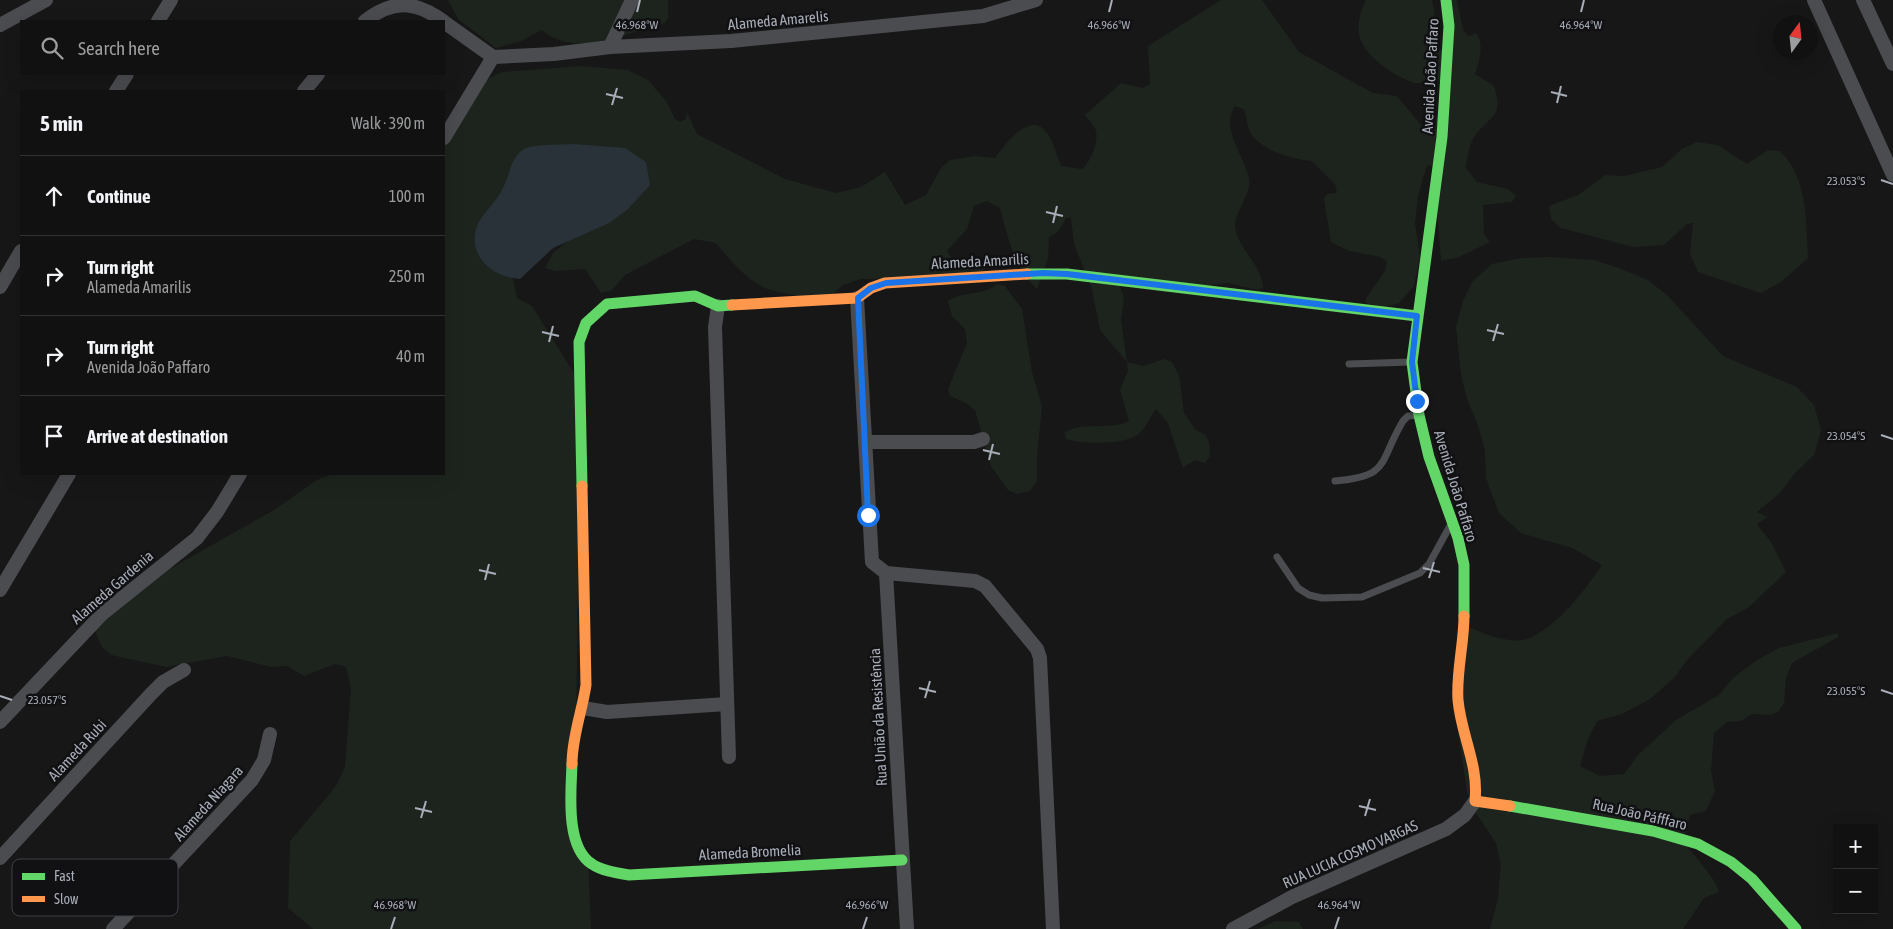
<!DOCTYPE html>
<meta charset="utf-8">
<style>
:root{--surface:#111;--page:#1a1a1a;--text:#f1f3f6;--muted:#9c9d9f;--line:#303131}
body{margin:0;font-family:"Asap Condensed",sans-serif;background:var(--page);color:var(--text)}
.controls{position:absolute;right:15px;bottom:15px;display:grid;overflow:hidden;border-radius:0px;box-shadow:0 5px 20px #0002}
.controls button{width:45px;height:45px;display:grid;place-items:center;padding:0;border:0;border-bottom:1px solid var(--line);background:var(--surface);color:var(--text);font:25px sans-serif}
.compass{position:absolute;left:1773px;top:15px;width:45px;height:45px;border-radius:50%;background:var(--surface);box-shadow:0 5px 20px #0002;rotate:15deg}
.stop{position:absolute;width:15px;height:15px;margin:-11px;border:4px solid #1a73e8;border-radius:50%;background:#fff}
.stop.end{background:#1a73e8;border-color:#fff;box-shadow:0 1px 5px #0008}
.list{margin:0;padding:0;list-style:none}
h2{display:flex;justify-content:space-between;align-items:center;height:65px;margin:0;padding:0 20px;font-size:21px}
h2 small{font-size:16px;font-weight:400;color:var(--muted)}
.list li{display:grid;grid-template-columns:32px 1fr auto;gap:15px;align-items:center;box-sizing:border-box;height:80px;padding:0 20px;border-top:1px solid var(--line)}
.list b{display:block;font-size:19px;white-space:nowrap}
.list p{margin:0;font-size:16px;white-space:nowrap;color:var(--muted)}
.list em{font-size:16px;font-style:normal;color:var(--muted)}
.icon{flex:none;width:28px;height:28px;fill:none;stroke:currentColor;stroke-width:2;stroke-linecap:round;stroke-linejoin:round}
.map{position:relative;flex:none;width:1893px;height:929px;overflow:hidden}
.search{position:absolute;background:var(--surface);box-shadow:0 5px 20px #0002;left:20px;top:20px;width:425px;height:55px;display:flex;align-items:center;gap:12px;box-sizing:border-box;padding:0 18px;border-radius:0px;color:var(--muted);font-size:19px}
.panel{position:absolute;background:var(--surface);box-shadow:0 5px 20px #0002;left:20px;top:90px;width:425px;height:385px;border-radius:0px}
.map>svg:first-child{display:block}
</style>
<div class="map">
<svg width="1893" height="929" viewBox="0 0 1893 929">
<rect width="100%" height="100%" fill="#171717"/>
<g fill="#1d241e">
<path d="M448,0H668V18L665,23C627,33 575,59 542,30L521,41L496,48L458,19Z"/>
<path d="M1221,0H1262L1299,52L1373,93L1397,96L1425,130L1434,133L1442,82C1432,78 1422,86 1412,82C1394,76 1366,57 1360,38C1356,26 1361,10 1366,0H1432C1437,16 1432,32 1438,48L1443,50L1448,0H1457L1463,30L1468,36L1476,33C1485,45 1479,61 1475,74L1494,86C1504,118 1491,114 1474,137C1469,144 1468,158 1465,167L1477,182L1508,189L1516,196L1512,202L1483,205L1484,234L1490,242L1459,257L1441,261L1434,166L1429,165L1426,168L1418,196L1415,223L1420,257L1414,286L1399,303L1385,307L1366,303V298L1385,271L1387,262L1381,257L1349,251L1331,242L1324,199L1327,194L1337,193L1335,184L1312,161C1292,159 1261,151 1250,132C1247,125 1246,116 1244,109L1235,106C1220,129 1244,155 1249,178C1252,193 1235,211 1235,226C1236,246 1264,268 1263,288L1257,290L1229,283L1190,287L1119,284L1124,298L1121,320L1127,362L1143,366L1164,359L1172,362L1179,375L1184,413L1195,429L1205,435L1209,442L1210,456L1205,463L1195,460L1183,468L1168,423L1156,409C1151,415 1147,425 1141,432C1128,446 1083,444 1066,439L1065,432C1085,421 1109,431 1129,421L1120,390L1128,371L1127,362L1100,330L1092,289L1074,244L1071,218H1066L1058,232L1049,237L1048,258L1037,289C1014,267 1008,238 1000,208L987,201L974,206L967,229L947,251L952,258L987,270L933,278L860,279L843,285L823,303C808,296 794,296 778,292C751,287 732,262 716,243L694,239L625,275L611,291L601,293L585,269L555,271L545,268L553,253L622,196L511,271L517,298L532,306L580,383L575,839L588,861L591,929H313L288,908L290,841L336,786L345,767L351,688L346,667L335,664L304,676L287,666L271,667L227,656L166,667L111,655L102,647L92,624L125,594L274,510L317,480L333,474H444V126L478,84L502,72L581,66L628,70L648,80L666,101L675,119L680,122L686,119L687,112L697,134L785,179L836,193L861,187L885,172L905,205L926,195L941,168L950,160L975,156L995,158C1004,146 1030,109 1047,133C1054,142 1057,156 1061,166L1082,169C1091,162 1100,140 1095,128C1092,123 1088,119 1085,115L1121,83L1143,88L1150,84L1148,46Z"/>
<path d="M1697,142L1718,145L1747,164L1768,150L1780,151C1808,178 1806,221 1808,258L1781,282L1761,293L1698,272L1690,254L1693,223L1687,224L1664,245L1633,247L1561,228L1551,219L1549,206L1578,195L1606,175L1624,176L1662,167L1682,149Z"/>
<path d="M1549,257L1594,260L1619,268L1648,280L1667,295L1723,356L1797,387L1814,405L1821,430L1814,455L1795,473L1781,492L1757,512L1767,517L1757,524L1771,542L1786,572L1749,607L1727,619L1688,659L1674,678L1650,699L1622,714L1597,721L1587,741L1580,766L1600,776L1624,774L1638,755L1676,720L1719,695L1734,677L1757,660L1779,648L1838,633V637L1792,663L1786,678L1784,703L1778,712L1771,715L1752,714L1741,721L1727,722L1714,733L1711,771L1715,791L1706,811L1690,815L1683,841C1693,855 1716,878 1719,892L1704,898L1683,929H1490L1498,899L1501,864L1496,843L1474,810L1467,792L1456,717L1464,624C1479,633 1513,646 1530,638C1561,623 1583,592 1602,565L1572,548L1521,533L1499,513L1486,478L1485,450L1478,425L1467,399L1461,374L1456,327L1463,301L1473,281L1492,264L1521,258Z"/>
<path d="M997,284L1005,286L1022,309L1032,372L1042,406L1037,456V481L1030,491L1017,494L1008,490L991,466L975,410L966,403L950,396L948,389L967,343L965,329L952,316L948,301C963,290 983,297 997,284Z"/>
<path d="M1276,921L1299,922L1303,929H1257Z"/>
</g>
<path fill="#2a3239" d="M574,144L625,148L646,162L650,185L627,210L609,223L553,248L520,279C492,277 467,256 477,226C482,213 497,202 503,188C510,175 510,158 524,149C533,144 563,145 574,144Z"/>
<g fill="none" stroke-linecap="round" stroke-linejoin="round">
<g stroke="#4b4c50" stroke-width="7">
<path d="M1349,364L1411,362"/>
<path d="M1335,481C1391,476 1378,463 1403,421L1408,416L1418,415"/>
<path d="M1277,557L1298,588L1309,595L1322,598L1362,597L1420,573L1429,564L1451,524"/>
</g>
<g stroke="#4b4c50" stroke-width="14">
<path d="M1814,0L1893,175"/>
<path d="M1863,0L1893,64"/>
<path d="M158,21L171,0"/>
<path d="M365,21C392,0 414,0 443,21"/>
<path d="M444,22L493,57"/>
<path d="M0,25L46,0"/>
<path d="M610,47L632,0"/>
<path d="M493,57L554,54L610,47L731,41L983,16L1036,0"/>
<path d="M116,91L127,74"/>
<path d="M304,91L318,74"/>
<path d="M444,138L493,57"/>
<path d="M0,287L21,251"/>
<path d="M857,298L872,562L886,573L975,581L985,586L1037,649L1040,658L1053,929"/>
<path d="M718,306L715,327L729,757"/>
<path d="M865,442H974L983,439"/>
<path d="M886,573L907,929"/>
<path d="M0,590L69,474"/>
<path d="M583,708L607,712L727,704"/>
<path d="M0,722L102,614L197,538L217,512L240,474"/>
<path d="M0,858L151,694L163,682L184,670"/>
<path d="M113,929L252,780L264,760L270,734"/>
<path d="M1233,929L1292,897L1446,829L1465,815L1475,801"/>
</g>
<g stroke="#63d668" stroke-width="11">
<path d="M1446,0L1449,26L1442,137L1412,362L1419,415L1429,457L1458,538L1464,565V616"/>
<path d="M1027,274H1067L1417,316"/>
<path d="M582,486L579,342L586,323L607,304L695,296L718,306L732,305"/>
<path d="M572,764C571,792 565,847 592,864C602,871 617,873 629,875L902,860"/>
<path d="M1510,806L1653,831L1698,844L1731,862L1752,879L1796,929"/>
</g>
<g stroke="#ff974d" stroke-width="11">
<path d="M732,305L857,298L871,288L885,283L1027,274"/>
<path d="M1464,616C1464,644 1456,673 1458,700C1461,735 1479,765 1475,801L1510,806"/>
<path d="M572,764C572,737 582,712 586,685L582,486"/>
</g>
</g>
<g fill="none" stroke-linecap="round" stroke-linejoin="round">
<path stroke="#1a73e8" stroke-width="6" d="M868,515L858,298L871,288L886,283L1043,273L1067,274L1417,316L1412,362L1417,401"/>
</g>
<path fill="none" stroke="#a8adb8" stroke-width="2" d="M637,12L640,0M1109,12L1112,0M1581,12L1584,0M1551,92L1567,96M606,94L623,98M1557,103L1561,86M612,105L617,88M1881,180L1893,184M1046,212L1063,216M1053,223L1057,206M1487,330L1504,334M542,332L559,336M1493,341L1498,324M549,342L553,326M1881,435L1893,439M983,450L1000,454M989,460L993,444M1423,568L1440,572M479,570L496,574M1429,578L1434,562M485,580L489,564M919,688L936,692M1881,690L1893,694M0,696L12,700M925,698L930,681M1359,806L1376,810M415,808L432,812M1365,816L1370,799M421,818L426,801M391,929L395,917M863,929L867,917M1335,929L1339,917"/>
<g text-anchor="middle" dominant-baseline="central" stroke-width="5" stroke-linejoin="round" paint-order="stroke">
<g font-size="15" fill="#a8adb8" stroke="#111113">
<text transform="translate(778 20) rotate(-5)">Alameda Amarelis</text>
<text transform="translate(1430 76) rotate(-87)">Avenida João Paffaro</text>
<text transform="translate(980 261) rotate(-3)">Alameda Amarilis</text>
<text transform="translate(1456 486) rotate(73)">Avenida João Paffaro</text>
<text transform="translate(112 587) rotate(-41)">Alameda Gardenia</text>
<text transform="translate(878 717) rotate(-93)">Rua União da Resistência</text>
<text transform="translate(77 750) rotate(-47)">Alameda Rubi</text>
<text transform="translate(208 803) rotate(-48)">Alameda Niagara</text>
<text transform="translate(1640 814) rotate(13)">Rua João Páfffaro</text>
<text transform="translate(750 852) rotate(-3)">Alameda Bromelia</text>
<text transform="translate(1350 854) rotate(-24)">RUA LUCIA COSMO VARGAS</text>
</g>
</g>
<rect x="12" y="859" width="166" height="57" rx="8" fill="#111113" stroke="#3e4045" stroke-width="1"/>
<rect x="22" y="873" width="23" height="7" fill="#63d668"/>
<rect x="22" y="896" width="23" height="6" fill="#ff974d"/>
<g font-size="14" fill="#a8adb8">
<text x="54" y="881">Fast</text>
<text x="54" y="904">Slow</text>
</g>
<g font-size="12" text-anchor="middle" fill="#a8adb8" stroke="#111113" stroke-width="5" stroke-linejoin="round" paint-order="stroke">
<text x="637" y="29">46.968°W</text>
<text x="1109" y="29">46.966°W</text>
<text x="1581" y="29">46.964°W</text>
<text x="1846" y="185">23.053°S</text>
<text x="1846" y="440">23.054°S</text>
<text x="1846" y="695">23.055°S</text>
<text x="47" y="704">23.057°S</text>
<text x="395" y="909">46.968°W</text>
<text x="867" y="909">46.966°W</text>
<text x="1339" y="909">46.964°W</text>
</g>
</svg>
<div class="controls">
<button>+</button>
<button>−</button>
</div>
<svg class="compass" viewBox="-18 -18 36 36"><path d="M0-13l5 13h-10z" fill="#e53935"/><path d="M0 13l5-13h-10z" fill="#9c9d9f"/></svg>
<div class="stop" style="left:868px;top:515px"></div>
<div class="stop end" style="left:1417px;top:401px"></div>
<div class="search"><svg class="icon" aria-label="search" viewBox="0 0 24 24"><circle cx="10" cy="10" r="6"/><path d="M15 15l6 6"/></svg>Search here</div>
<section class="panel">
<h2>5 min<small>Walk · 390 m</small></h2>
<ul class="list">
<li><svg class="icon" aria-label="ahead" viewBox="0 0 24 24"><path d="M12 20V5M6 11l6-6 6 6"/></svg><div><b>Continue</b></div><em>100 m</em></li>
<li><svg class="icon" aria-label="right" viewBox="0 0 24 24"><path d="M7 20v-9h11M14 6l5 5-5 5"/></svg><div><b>Turn right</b><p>Alameda Amarilis</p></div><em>250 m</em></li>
<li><svg class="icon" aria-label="right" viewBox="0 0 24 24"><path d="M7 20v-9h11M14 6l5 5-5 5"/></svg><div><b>Turn right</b><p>Avenida João Paffaro</p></div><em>40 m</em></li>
<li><svg class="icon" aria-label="arrive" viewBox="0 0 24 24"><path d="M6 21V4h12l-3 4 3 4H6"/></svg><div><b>Arrive at destination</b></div></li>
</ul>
</section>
</div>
